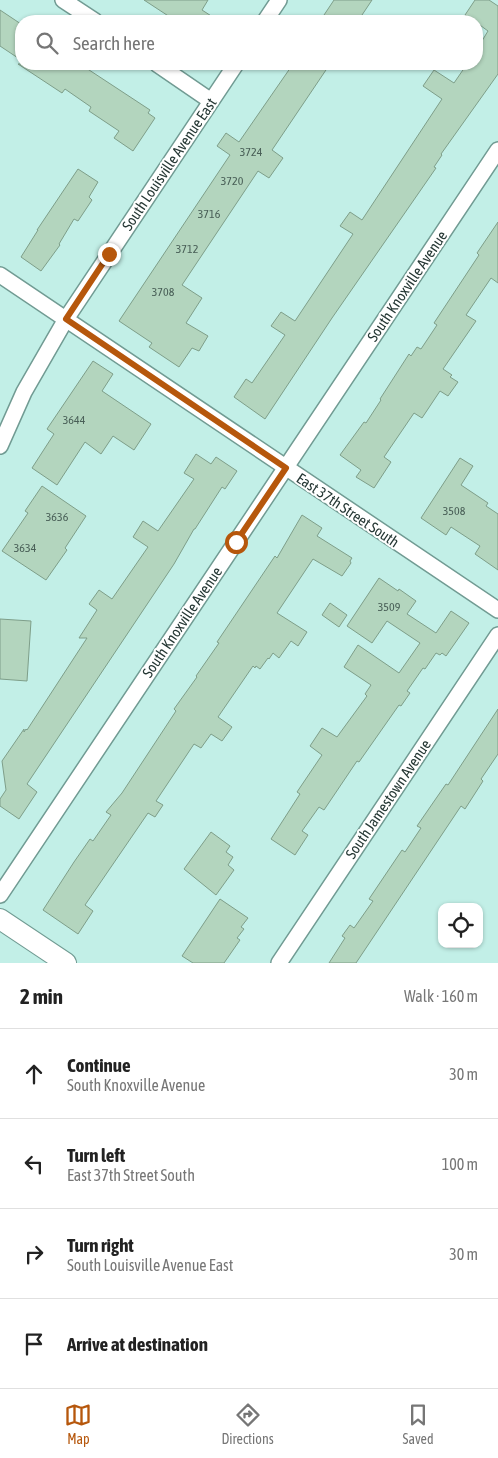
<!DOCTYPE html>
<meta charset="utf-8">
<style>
:root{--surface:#fff;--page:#f6f6f6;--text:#222;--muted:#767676;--line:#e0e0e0;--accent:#b6570c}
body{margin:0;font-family:"Asap Condensed",sans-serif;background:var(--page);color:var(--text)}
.controls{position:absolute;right:15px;bottom:15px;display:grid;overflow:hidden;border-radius:10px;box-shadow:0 1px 4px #0004}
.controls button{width:45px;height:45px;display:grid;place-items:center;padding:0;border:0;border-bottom:1px solid var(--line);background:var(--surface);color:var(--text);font:25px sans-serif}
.stop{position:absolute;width:15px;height:15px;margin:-11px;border:4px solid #b6570c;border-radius:50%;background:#fff}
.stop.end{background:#b6570c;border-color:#fff;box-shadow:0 1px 5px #0008}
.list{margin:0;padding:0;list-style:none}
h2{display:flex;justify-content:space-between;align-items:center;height:65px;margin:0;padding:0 20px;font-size:21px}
h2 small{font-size:16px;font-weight:400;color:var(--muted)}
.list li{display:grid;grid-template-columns:32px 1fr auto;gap:15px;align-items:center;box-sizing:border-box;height:90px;padding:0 20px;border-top:1px solid var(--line)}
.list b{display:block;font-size:19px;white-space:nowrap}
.list p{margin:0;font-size:16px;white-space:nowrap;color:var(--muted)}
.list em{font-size:16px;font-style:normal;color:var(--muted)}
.icon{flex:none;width:28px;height:28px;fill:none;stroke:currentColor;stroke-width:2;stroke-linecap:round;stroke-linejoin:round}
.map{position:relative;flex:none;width:498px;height:963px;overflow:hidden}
.search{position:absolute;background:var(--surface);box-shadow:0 1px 4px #0004;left:15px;right:15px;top:15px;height:55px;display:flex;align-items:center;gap:12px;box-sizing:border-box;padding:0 18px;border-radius:20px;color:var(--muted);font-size:19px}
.sheet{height:425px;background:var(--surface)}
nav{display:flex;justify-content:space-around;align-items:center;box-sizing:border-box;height:70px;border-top:1px solid var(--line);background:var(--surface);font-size:14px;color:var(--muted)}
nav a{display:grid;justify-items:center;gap:2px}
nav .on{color:var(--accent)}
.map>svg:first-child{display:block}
</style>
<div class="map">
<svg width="498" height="963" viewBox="0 0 498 963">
<rect width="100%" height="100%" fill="#c2efe7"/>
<g fill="#b3d5be" stroke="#7e9e89">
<path d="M144,0H208L202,10L219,21H176Z"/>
<path d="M334,0H372L358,21H320Z"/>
<path d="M475,0H489L498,6V74L441,154L442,155L434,167L436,168L332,318L265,419L234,397L246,379L252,383L285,335L271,326L281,312L295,321L353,234L340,226L350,212L362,220L442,99L423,86L434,70L454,83L467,64H477V49L488,31L477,23V21H474L465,15Z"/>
<path d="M0,10L21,24V60L0,46Z"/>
<path d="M18,64H80L150,110L148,113L155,118L133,151L114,138L119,131L89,111L91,107L65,89L62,93Z"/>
<path d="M293,64H330L272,150L283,158L269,178L258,171L182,285L202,298L186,323L208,336L199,351L192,348L179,367L149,347L152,343L119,321L230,155L217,146L226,133L239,142Z"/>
<path d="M78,169L98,182L89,197L92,200L78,221L74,219L59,244L60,245L41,271L21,257L38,230H37Z"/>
<path d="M498,222V283L491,278L466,315L476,321L443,369L452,375L450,377L458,382L448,396L440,391L422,418L414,413L384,457L391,462L374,488L356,477L361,470L340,455L364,422L366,423L381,400L380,399L409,354L411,356L417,347L421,349L437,325L434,323L479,255L477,253Z"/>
<path d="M93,361L113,374L102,391L151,424L134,450L113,436L101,454L85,442L57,485L32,468L54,434L47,429Z"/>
<path d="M196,454L211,464L216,457L237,471L225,489L222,487L195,529H194L174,564L27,784L37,792L19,819L0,806V799L6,790L2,761L24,729V732L26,729L27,730L87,638H79L97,610L89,604L99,590L112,599L148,547L133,537L143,521L158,531L194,479L184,473Z"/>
<path d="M460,458L473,466L461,485L488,503L486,506L498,514V570L475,554L480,546L451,527L446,535L421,518Z"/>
<path d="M42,486L86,516L65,548L67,550L46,580L2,551L28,513L25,511Z"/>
<path d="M302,515L322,528L317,536L352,558L350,561L351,563L342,576L313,559L277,613L307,632L298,646L291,641L279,658L273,653L269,659L268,658L260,669L256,666L255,668L253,666L218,717L232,727L222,741L211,734L201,748L194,744L156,801L163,805L155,817L148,813L85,905L93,911L78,934L43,910L74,862L90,839L93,841L111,815L106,812L122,793L176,711L174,709L197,677L196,676L219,643L217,642L275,556L277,558Z"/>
<path d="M379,578L398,591L399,589L416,601L407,614L436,633L451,611L469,623L446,656L442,653L440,655L436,653L425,669L423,668L407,691L410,693L401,706L399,705L359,762L357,761L324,810L319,807L302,831L308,835L295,855L271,839L300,794L297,792L322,755L310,746L322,728L337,737L367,696L365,694L371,685L344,667L358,645L399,673L420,643L387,621L372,643L347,626Z"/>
<path d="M330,603L347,615L339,627L322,615Z"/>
<path d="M0,619L31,621L27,681L0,679Z"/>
<path d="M498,709V754L481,779L483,781L465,809L461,806L356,963H329L345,938L342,936L350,925L354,928L373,901L369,899L402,850L405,852L421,828L417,826L446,784L448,785Z"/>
<path d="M211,832L230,846L226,852L233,857L228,865L234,870L216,895L184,869Z"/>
<path d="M220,899L248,918L241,927L244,929L237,938L240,940L224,963H193L182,956Z"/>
</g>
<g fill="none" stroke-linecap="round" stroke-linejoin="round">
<defs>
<g id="street">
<path d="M63,0L95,21"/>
<path d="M265,21L279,0"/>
<path d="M157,64L211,101"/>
<path d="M0,275L498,610"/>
<path d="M0,446L24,392L66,319L236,64"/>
<path d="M0,895L498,150"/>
<path d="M279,963L498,635"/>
</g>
<path id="secondary" d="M0,919L66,963"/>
</defs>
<use href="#street" stroke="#719b93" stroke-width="18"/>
<use href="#secondary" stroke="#719b93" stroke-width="22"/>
<use href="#street" stroke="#fff" stroke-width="15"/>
<use href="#secondary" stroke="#fff" stroke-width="20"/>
</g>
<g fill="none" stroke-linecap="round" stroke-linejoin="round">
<path stroke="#b6570c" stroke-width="6" d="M109,254L66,319L286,468L236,542"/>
</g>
<g text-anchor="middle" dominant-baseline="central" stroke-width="4" stroke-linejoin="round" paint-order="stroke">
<g font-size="12" fill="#495f57">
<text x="251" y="152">3724</text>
<text x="232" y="181">3720</text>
<text x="209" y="214">3716</text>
<text x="187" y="249">3712</text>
<text x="163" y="292">3708</text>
<text x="74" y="420">3644</text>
<text x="454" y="511">3508</text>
<text x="57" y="517">3636</text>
<text x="25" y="548">3634</text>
<text x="389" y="607">3509</text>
</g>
<g font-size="15" fill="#263835" stroke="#fff">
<text transform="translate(169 164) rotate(-56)">South Louisville Avenue East</text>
<text transform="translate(407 286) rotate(-56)">South Knoxville Avenue</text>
<text transform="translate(348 510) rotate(34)">East 37th Street South</text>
<text transform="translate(182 622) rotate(-56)">South Knoxville Avenue</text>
<text transform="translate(388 799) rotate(-56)">South Jamestown Avenue</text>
</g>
</g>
</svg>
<div class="controls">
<button><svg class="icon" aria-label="locate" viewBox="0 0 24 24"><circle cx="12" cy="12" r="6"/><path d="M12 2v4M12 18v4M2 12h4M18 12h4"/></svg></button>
</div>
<div class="stop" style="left:236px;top:542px"></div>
<div class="stop end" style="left:109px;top:254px"></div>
<div class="search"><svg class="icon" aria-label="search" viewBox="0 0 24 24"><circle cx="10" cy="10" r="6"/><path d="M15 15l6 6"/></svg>Search here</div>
</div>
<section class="sheet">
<h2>2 min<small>Walk · 160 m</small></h2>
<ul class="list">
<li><svg class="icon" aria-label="ahead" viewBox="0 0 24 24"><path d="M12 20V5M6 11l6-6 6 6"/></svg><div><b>Continue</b><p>South Knoxville Avenue</p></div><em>30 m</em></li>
<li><svg class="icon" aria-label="left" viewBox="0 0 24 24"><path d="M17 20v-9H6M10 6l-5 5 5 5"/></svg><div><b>Turn left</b><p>East 37th Street South</p></div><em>100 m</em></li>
<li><svg class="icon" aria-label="right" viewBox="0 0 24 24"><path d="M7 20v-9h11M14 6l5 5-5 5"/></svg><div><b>Turn right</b><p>South Louisville Avenue East</p></div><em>30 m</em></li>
<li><svg class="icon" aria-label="arrive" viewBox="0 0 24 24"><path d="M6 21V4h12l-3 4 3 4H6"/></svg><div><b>Arrive at destination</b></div></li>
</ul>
</section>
<nav>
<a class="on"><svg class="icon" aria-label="map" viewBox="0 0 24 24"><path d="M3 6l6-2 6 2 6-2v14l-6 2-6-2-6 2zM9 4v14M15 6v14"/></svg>Map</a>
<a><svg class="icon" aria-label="directions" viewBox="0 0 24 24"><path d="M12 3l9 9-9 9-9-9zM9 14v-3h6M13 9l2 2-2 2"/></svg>Directions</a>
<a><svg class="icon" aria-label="saved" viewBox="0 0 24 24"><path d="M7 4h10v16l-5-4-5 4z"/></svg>Saved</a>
</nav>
